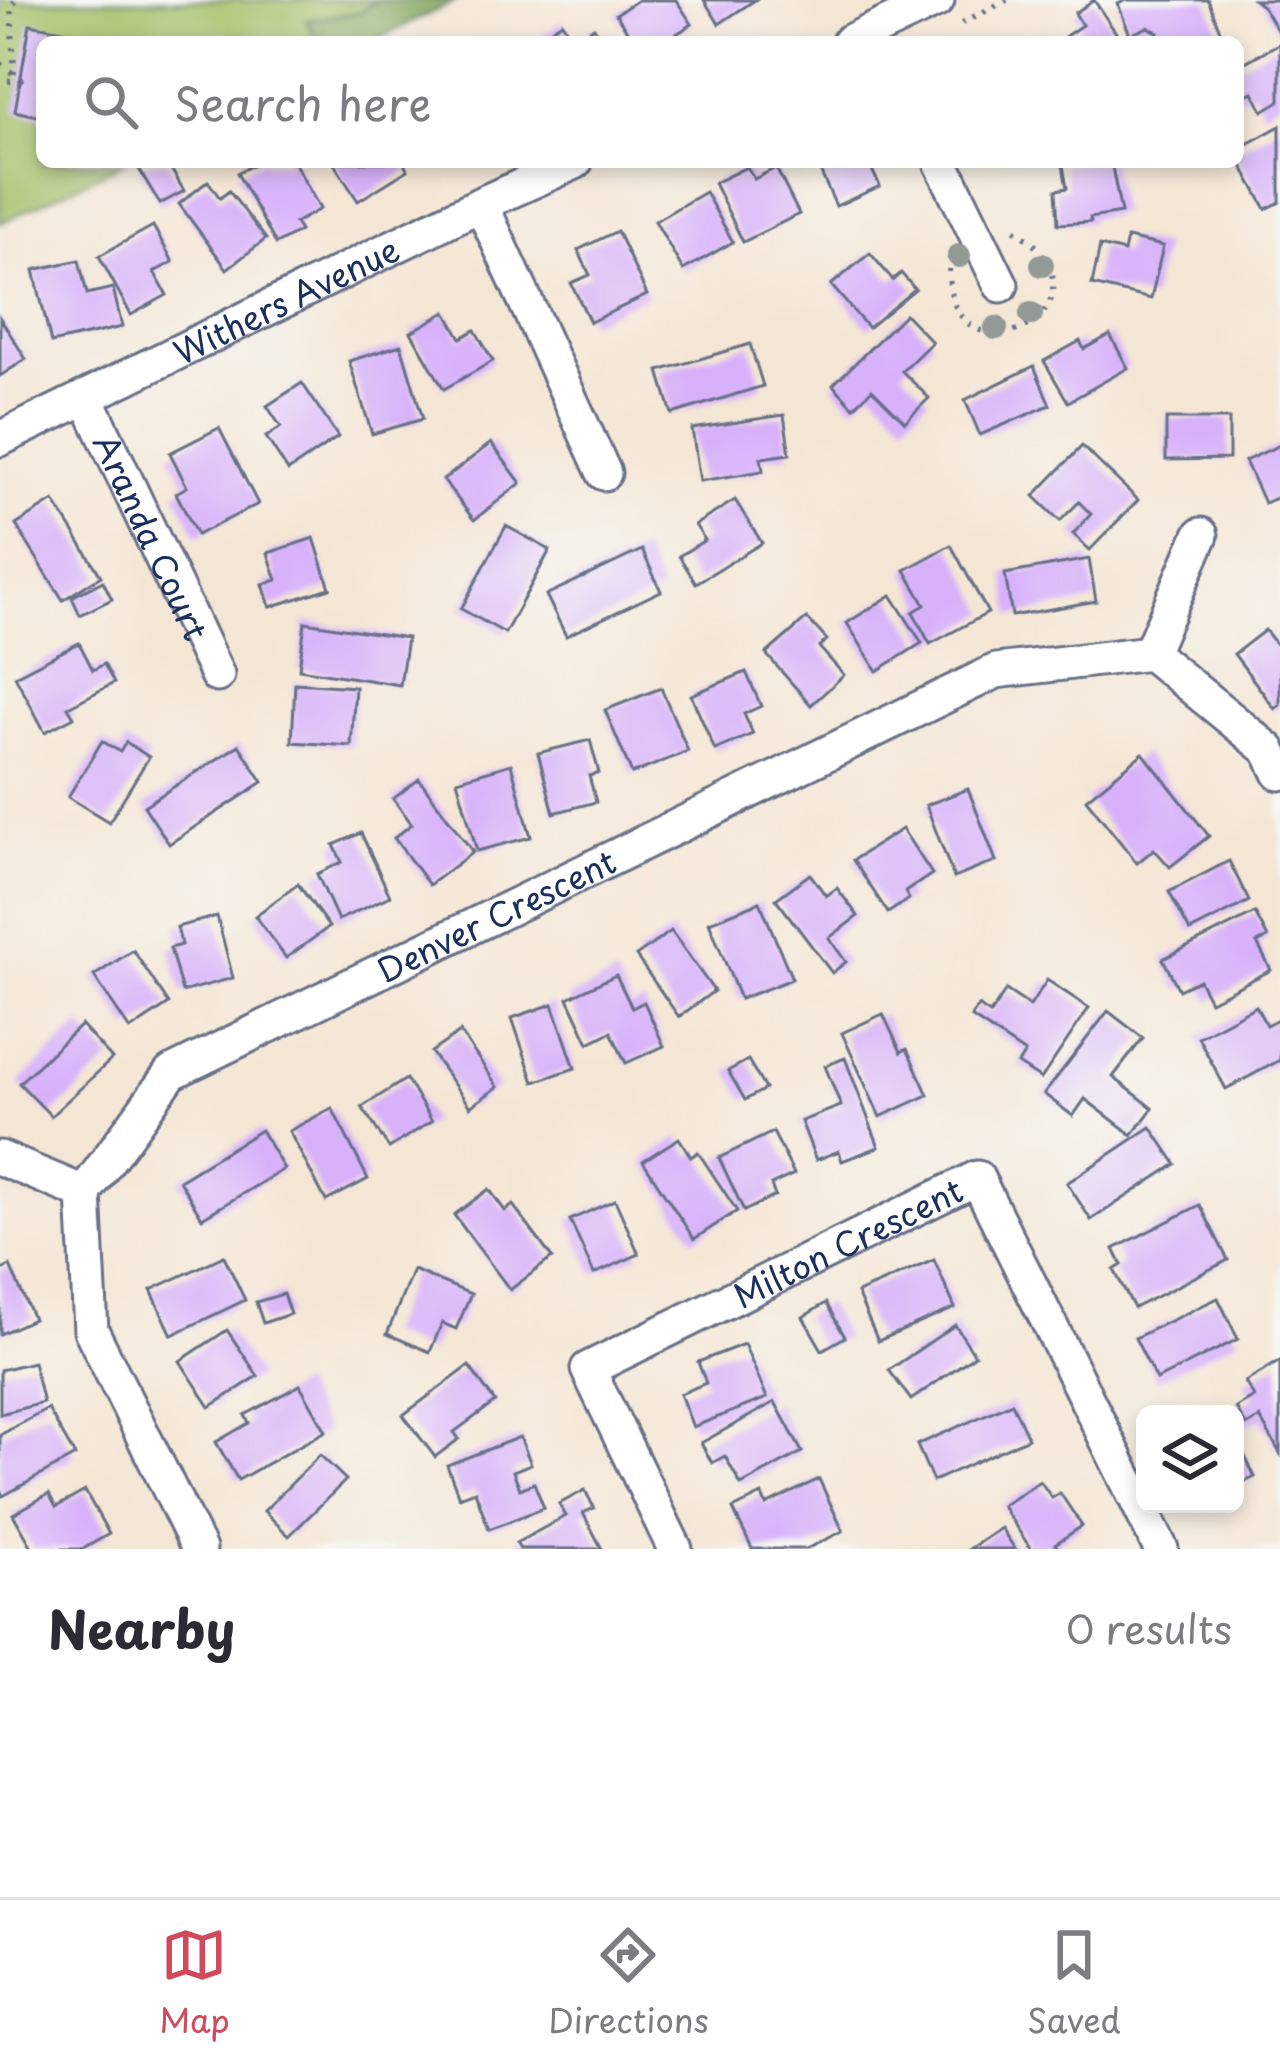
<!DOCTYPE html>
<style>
:root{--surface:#fff;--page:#f2f2f3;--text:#2b2b33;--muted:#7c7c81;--line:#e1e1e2;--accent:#d1495b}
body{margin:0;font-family:"Playpen Sans",sans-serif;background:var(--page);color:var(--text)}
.controls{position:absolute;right:36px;bottom:36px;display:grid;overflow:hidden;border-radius:18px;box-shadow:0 6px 18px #0003}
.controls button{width:108px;height:108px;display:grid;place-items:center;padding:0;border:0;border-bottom:3px solid var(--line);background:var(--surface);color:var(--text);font:60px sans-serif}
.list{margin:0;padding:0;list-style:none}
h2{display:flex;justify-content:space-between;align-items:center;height:156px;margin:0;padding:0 48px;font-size:51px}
h2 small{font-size:39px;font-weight:400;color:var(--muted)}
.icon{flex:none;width:66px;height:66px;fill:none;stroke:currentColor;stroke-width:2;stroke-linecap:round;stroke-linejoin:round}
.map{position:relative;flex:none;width:1280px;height:1549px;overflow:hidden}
.search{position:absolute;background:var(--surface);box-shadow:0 6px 18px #0003;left:36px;right:36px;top:36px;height:132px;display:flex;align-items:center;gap:30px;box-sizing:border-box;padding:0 42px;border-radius:18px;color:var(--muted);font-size:45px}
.sheet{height:348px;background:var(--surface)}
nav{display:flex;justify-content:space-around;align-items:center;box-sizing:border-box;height:168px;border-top:3px solid var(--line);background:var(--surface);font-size:33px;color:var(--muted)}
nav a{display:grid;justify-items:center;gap:6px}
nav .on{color:var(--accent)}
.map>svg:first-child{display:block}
</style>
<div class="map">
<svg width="1280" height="1549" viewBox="0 0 1280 1549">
<rect width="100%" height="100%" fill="#f6f6f2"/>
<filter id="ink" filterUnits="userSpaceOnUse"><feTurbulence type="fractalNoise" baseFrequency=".00833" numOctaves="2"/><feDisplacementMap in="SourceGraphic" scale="24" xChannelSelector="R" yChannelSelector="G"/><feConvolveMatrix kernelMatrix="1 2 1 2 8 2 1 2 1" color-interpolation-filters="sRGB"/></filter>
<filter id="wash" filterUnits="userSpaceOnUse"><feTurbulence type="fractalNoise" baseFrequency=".004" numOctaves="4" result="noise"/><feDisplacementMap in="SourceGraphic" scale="48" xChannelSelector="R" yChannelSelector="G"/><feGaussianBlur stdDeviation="2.7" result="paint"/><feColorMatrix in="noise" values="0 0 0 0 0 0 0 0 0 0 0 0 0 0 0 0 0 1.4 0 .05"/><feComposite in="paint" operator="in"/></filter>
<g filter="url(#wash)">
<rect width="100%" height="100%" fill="#f4e6d4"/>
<path fill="#a4c067" stroke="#607862" stroke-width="3" d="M0,0H458L371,42H42V162H125L0,223Z"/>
<path fill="#83a65c" stroke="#4f6a5d" stroke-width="3" d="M377,0H458L371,42H318L307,20L359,12Z"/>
<g id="blocks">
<g fill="#d7b1fa">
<path d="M638,0H676L692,24L664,42H634L616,14Z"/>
<path d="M704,0H755L719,24Z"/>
<path d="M1094,0L1122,42H1057L1082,25L1075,13Z"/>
<path d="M1127,0H1208L1221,33L1200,42H1162L1159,33L1148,27L1130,35L1118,4Z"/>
<path d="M1254,0H1280V35L1263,7Z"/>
<path d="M562,22L574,40L594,27L603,42H531Z"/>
<path d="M30,24L73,32L71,42H42V117L15,111Z"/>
<path d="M1280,43V101L1263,111L1253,92L1238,99V66Z"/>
<path d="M1280,126V202L1266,209L1238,158V149Z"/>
<path d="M151,162H167L184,191L160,204L139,169Z"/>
<path d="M259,162H294L320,209L295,223L300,231L276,244L237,173Z"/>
<path d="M333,162H403L408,170L358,201Z"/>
<path d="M816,162H854L857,169L869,164L880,186L836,206Z"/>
<path d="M1082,162H1111L1121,213L1090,218L1091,222L1058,224L1056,190L1067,188L1063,165Z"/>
<path d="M747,167L754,179L776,168L799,214L743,242L714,183Z"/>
<path d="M208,181L220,198L229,191L266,239L227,269L179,204Z"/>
<path d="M705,192L733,242L683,270L655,221Z"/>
<path d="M153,226L173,262L154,272L167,295L131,315L99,256Z"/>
<path d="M617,231L647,295L590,322L571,283L590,275L578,250Z"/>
<path d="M1127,238L1163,246L1151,299L1092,285L1100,246L1124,252Z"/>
<path d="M870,253L893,280L901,273L915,289L868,328L831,285Z"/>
<path d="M79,260L87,294L113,288L122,327L51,343L34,270Z"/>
<path d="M446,312L461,338L475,330L493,361L444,389L411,332Z"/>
<path d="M905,314L932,342L902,371L929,398L905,422L872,389L854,407L833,385Z"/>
<path d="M0,318L26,359L0,376Z"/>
<path d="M1110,335L1128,368L1068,402L1044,361L1080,341L1084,349Z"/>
<path d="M750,344L763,386L672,414L659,371Z"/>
<path d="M401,345L423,419L372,434L349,361Z"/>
<path d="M1034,366L1050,405L980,435L965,400Z"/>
<path d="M302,383L338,437L288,471L266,437L281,427L267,406Z"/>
<path d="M784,415L790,454L761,458L763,471L700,481L692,429Z"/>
<path d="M1166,419H1229V459L1166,460Z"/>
<path d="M219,428L258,504L197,535L176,493L187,487L170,453Z"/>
<path d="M491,443L521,483L474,520L443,480Z"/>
<path d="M1280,445V496L1264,503L1245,461Z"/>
<path d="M1082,446L1138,500L1090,550L1073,534L1091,514L1079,502L1060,521L1034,496Z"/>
<path d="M735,500L762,543L696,583L679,556L705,540L695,525Z"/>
<path d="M54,501L101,576L63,600L16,525Z"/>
<path d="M506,526L550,550L505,633L461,609Z"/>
<path d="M314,538L330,588L270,607L263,584L277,580L268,553Z"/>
<path d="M951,545L988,613L930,644L913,612L925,605L905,570Z"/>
<path d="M642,550L661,591L566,636L546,595Z"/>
<path d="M1089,559L1096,601L1012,616L1005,574Z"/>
<path d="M103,581L112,599L80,615L72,597Z"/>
<path d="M891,595L922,643L877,671L847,623Z"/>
<path d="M807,618L827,640L819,647L844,675L811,705L766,654Z"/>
<path d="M305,622L407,638L400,685L299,669Z"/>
<path d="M1265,630L1280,649V705L1275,709L1234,654Z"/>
<path d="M79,643L93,670L104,664L114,683L68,707L74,717L45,732L15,676Z"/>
<path d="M746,672L761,706L744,714L753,734L715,750L691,695Z"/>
<path d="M295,683L355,687L351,746L292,742Z"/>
<path d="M661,688L688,751L632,774L605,710Z"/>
<path d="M590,740L599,773L589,776L596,802L554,813L538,753Z"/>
<path d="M102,741L120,752L126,742L149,757L109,822L68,797Z"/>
<path d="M239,745L263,782L169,844L144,806Z"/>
<path d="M1143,753L1209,836L1170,867L1154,849L1137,863L1086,799Z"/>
<path d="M511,764L531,837L477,851L457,780Z"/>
<path d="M419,779L473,852L429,885L394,838L412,824L393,799Z"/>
<path d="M968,789L996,861L954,878L926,805Z"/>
<path d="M902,829L932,874L905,892L909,899L888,913L853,860Z"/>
<path d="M361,833L390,896L338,920L317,874L342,862L334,845Z"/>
<path d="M1229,861L1249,901L1190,931L1169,892Z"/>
<path d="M810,874L826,896L837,888L858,916L829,938L846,962L832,973L776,899Z"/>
<path d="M298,884L329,927L286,958L255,916Z"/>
<path d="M760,902L792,979L740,999L709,922Z"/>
<path d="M1255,913L1268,938L1257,943L1271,970L1210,1001L1199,980L1179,990L1163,959Z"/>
<path d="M217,916L233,978L182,992L170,948L181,945L177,927Z"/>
<path d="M671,931L714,991L679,1017L636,956Z"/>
<path d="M133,950L169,1004L130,1030L94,976Z"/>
<path d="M616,975L632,1008L644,1002L664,1046L626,1063L611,1032L589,1043L568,998Z"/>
<path d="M1047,980L1089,1008L1041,1079L1018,1064L1025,1053L971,1017L978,1006L990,1014L1006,990L1030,1006Z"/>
<path d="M553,1004L575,1068L534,1082L512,1018Z"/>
<path d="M1256,1006L1266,1025L1280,1018V1060L1226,1089L1198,1037Z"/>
<path d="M1108,1011L1143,1038L1113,1077L1153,1108L1132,1135L1085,1099L1073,1116L1044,1094Z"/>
<path d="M883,1014L901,1052L907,1049L928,1095L880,1117L842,1033Z"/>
<path d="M81,1025L112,1059L51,1116L19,1083Z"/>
<path d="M460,1032L498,1087L470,1107L431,1052Z"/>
<path d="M845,1058L879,1147L842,1161L839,1151L816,1160L801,1121L841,1106L825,1066Z"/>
<path d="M748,1060L765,1089L745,1100L728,1071Z"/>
<path d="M406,1079L432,1121L389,1148L362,1107Z"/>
<path d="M332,1108L368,1179L326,1201L289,1131Z"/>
<path d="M1151,1127L1176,1164L1091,1220L1067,1183Z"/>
<path d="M261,1130L284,1169L202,1218L179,1180Z"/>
<path d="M773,1132L794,1174L771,1185L775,1196L744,1211L719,1158Z"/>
<path d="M679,1138L691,1157L698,1152L737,1211L694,1239L643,1161Z"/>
<path d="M489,1189L505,1211L513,1205L552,1258L510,1290L454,1215Z"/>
<path d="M615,1200L639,1254L594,1274L570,1220Z"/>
<path d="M1200,1205L1228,1260L1134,1308L1114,1270L1122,1265L1114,1249Z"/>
<path d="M224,1256L245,1300L172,1335L151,1290Z"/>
<path d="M934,1260L955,1308L878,1341L857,1293Z"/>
<path d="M10,1266L33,1319L0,1334V1271Z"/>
<path d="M413,1270L471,1294L456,1329L442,1323L430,1352L387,1334Z"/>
<path d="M283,1294L290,1314L263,1323L256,1302Z"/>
<path d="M1218,1298L1238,1339L1156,1380L1135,1338Z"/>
<path d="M826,1303L845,1337L822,1350L803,1317Z"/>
<path d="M955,1325L975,1355L911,1400L889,1370Z"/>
<path d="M227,1330L258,1376L210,1407L180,1361Z"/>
<path d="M744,1344L767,1398L693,1427L680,1394L706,1383L698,1362Z"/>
<path d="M1280,1361V1453L1260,1418L1246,1426L1236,1408L1254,1397L1245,1382Z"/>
<path d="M33,1362L43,1403L0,1414V1370Z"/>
<path d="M469,1366L495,1402L454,1432L459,1439L435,1457L403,1415Z"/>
<path d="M300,1385L326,1431L238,1480L216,1442L249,1423L245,1415Z"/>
<path d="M775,1402L802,1452L741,1485L725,1456L712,1463L701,1443Z"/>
<path d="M1012,1403L1028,1438L933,1481L917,1445Z"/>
<path d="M48,1409L75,1456L3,1496L0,1490V1435Z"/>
<path d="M520,1437L531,1464L513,1471L520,1489L534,1483L544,1508L489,1529L475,1491L459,1497L447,1465Z"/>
<path d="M1238,1442L1255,1477L1235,1486V1444Z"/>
<path d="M320,1455L346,1480L289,1536L264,1511Z"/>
<path d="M819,1479L843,1531L806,1549H752L733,1509L762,1495L766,1505Z"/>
<path d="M1040,1481L1052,1498L1060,1493L1082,1526L1055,1544L1058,1549H1031L1002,1506Z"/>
<path d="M585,1490L594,1508L583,1513L602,1549H520L516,1543L566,1516L559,1504Z"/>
<path d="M85,1491L109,1534L83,1549H33L13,1514L49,1494L56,1507Z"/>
<path d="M1001,1528L1015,1549H969Z"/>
</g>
</g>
</g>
<g filter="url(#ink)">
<use href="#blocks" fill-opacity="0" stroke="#676f87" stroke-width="3"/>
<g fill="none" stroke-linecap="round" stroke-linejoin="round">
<defs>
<g id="street">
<path d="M849,42L937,0"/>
<path d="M941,162L1001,285"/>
<path d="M481,204L604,473"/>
<path id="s1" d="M87,398L217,675"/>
<path id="s2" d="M0,439L481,204L575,162"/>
<path d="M1150,653L1201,535"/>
<path d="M0,1158L84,1193"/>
<path id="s3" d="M199,1549L91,1330L84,1193L171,1073L996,671L1150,653L1269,750L1280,773"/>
<path id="s4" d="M675,1549L588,1369L977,1178L1161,1549"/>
</g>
</defs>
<use href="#street" stroke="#676f87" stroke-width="39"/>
<g stroke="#676f87" stroke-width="6" stroke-dasharray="3 9" stroke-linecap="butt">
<path d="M962,23L1007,0"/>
<path d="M0,64L21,79L0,82"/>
<path d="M14,74L11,5L16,0"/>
<path d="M950,257C936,388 1102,327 1039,250C1031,240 1020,234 1010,226"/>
</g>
<use href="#street" stroke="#fff" stroke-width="33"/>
</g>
<g fill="#939995">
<circle cx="959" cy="256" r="12"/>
<circle cx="1042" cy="265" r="12"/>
<circle cx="1031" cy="314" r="12"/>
<circle cx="996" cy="328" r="12"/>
</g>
</g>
<g text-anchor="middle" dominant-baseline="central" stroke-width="9" stroke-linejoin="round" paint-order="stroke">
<g font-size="33" fill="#1b2f5e" stroke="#f6f6f2">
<text stroke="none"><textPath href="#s2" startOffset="318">Withers Avenue</textPath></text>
<text stroke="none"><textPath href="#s1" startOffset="153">Aranda Court</textPath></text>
<text stroke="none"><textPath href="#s3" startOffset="891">Denver Crescent</textPath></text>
<text stroke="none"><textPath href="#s4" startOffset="489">Milton Crescent</textPath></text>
</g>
</g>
</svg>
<div class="controls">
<button><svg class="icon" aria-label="layers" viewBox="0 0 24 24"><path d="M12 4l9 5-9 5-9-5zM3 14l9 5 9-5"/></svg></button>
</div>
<div class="search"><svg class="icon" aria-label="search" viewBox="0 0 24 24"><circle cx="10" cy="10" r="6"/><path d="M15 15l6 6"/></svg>Search here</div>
</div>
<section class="sheet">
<h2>Nearby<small>0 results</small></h2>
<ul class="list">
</ul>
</section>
<nav>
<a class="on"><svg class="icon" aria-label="map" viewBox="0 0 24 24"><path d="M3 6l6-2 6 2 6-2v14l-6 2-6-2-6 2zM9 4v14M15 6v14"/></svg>Map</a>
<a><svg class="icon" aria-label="directions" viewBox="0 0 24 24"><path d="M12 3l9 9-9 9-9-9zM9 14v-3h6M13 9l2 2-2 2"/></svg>Directions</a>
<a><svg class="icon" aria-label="saved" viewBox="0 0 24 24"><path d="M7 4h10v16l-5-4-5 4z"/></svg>Saved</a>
</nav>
